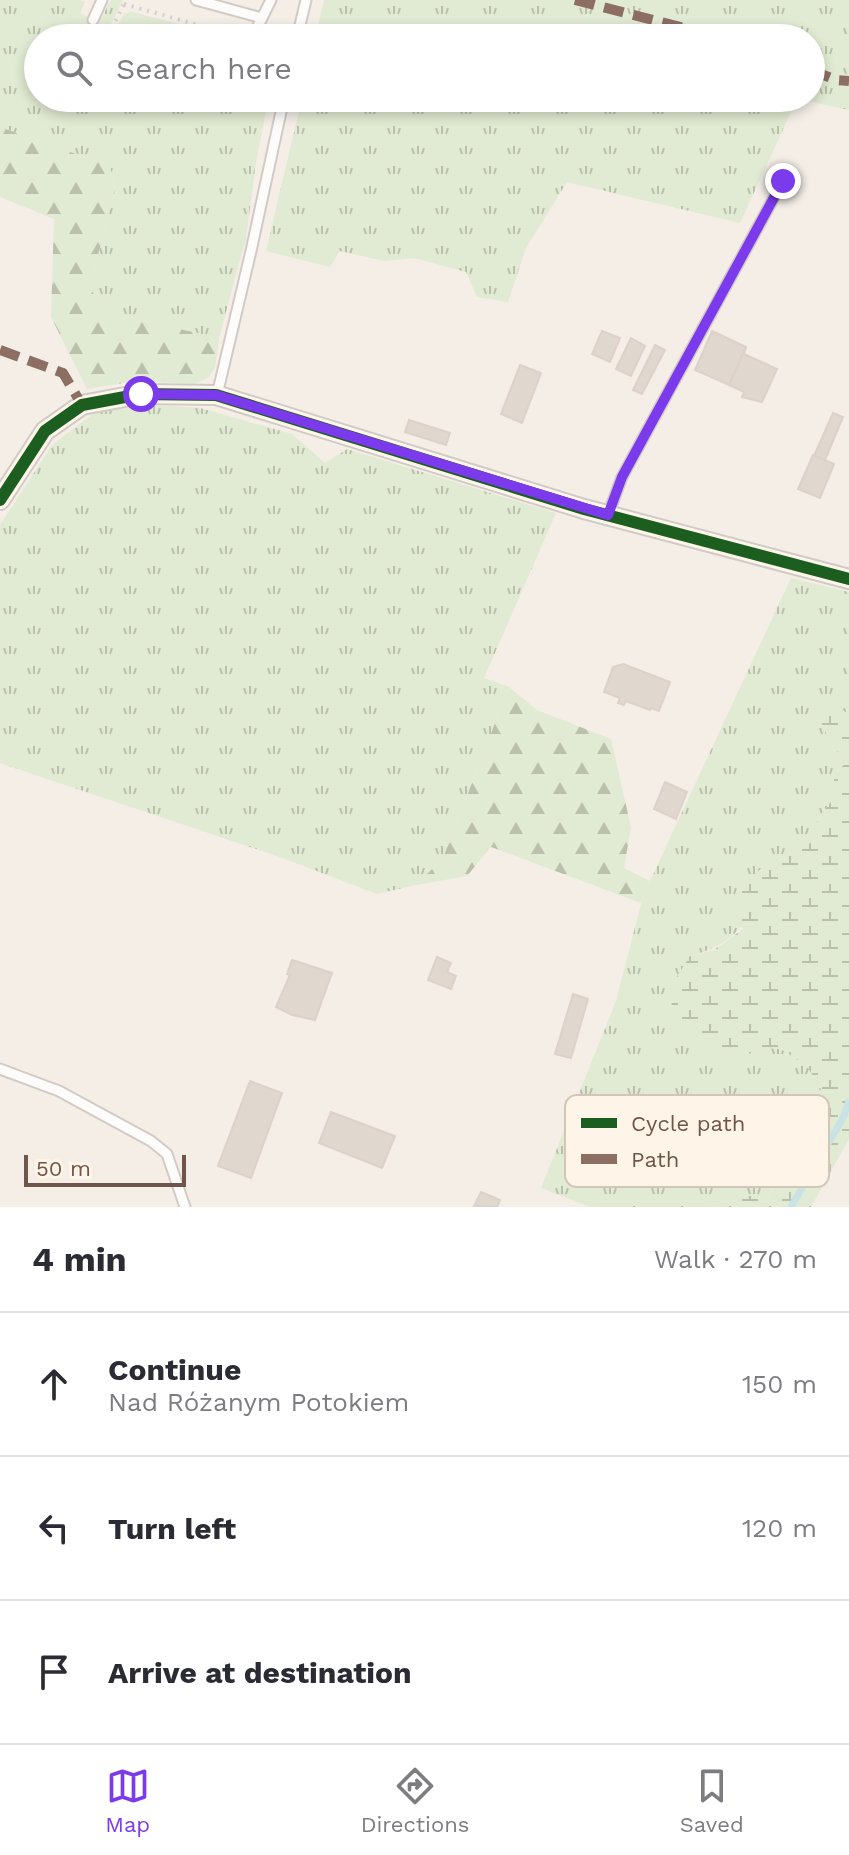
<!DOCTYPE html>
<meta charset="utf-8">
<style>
:root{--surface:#fff;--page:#f2f2f3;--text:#2b2b33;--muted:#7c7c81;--line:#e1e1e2;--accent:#7c3aed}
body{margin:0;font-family:"Work Sans",sans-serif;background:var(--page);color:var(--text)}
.scale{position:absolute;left:24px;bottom:20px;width:162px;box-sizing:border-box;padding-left:8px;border:4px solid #70564a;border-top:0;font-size:22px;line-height:28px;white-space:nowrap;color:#70564a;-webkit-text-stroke:6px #fef4e7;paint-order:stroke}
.stop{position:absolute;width:24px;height:24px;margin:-18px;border:6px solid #7c3aed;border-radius:50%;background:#fff}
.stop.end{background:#7c3aed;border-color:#fff;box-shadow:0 2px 8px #0008}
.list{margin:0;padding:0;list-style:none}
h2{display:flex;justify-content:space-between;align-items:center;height:104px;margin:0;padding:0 32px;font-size:34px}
h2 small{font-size:26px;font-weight:400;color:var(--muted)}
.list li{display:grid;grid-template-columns:52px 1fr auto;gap:24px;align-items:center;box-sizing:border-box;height:144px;padding:0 32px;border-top:2px solid var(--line)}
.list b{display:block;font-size:30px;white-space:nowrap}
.list p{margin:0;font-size:26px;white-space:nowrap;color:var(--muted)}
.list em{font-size:26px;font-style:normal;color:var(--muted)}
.icon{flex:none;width:44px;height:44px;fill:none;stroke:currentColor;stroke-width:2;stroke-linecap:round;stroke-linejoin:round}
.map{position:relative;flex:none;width:849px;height:1207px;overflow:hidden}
.search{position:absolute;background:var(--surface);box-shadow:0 4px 12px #0003;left:24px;right:24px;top:24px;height:88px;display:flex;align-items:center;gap:20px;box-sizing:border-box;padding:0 28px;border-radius:44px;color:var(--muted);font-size:30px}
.sheet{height:536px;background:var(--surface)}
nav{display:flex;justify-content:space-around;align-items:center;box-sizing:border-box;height:112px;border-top:2px solid var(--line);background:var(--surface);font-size:22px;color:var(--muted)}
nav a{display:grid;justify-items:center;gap:4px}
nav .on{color:var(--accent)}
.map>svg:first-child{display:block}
</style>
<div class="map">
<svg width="849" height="1207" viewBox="0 0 849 1207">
<defs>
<pattern id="grass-tufts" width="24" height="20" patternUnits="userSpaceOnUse" patternTransform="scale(2)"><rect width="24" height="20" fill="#e1ead2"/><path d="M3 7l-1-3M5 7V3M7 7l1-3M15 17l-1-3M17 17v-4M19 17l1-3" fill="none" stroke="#bbc0ac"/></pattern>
<pattern id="forest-firs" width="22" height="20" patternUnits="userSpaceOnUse" patternTransform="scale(2)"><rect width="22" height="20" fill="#e1ead2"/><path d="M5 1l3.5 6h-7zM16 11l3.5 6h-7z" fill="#bbc0ac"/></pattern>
<pattern id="wetland-marsh" width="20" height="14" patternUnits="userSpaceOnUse" patternTransform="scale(2)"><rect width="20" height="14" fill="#e1ead2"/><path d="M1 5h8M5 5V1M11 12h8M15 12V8" fill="none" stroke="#bbc0ac"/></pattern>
</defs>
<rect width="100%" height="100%" fill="#f4eee7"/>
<g fill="url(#grass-tufts)">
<path d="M0,0H80L85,2L80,13L99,23L111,0H123L110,26L115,29L125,13L132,12L234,38H38V98H260L266,112L256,162L246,238L219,338L101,311L90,286L115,190L110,166L0,127Z"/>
<path d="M324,0H849V110L797,99L740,223L567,182L526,248L508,302L477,297L466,272L414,258L384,261L340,251L330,267L266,251L302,98H811V38H315Z"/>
<path d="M145,405L200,408L292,434L325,463L347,449L556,513L484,678L509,687L443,858L416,885L377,894L277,856L0,763V525L52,445L94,413Z"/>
<path d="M791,578L849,592V714L834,706L831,745L847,760L834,775V798L818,818L816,840L790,854L775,855C752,908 751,939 690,956L742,1056L767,1048L781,1049L808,1066L821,1089L808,1130L768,1197L735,1196L707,1207H590L541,1188L616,1001L641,904L650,881Z"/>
</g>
<g fill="url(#forest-firs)">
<path d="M0,127L110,166L115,190L90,286L101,311L219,338L215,368L208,378L194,384L137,381L87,389L51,317L54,219L0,197Z"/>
<path d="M509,687L537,710L611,739L631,827L624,868L650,881L641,903L491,847L467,876L416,885L443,858Z"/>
</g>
<path fill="url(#wetland-marsh)" d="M834,706L849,714V1139L811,1207H707L735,1196H769L808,1130L821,1089L807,1066L781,1049L767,1048L742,1056L721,1054L672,1021L671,986L690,956L714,950L743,929L739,920V890L775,855L790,854L816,840L818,818L834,798V775L847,761L831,745L820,719Z"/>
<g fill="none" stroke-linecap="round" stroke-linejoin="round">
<path stroke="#c9e3e4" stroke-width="7" d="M791,1207L843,1118L849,1102"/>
</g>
<g fill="#e0d7cf" stroke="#ddd1ca" stroke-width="2">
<path d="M602,331L620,338L610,362L592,354Z"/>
<path d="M712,331L746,347L729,385L695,370Z"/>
<path d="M631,338L645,346L631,376L616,369Z"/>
<path d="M655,345L665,350L642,394L633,390Z"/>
<path d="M746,347L744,354L777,369L762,402L742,397L744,392L729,385Z"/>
<path d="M520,365L541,373L522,423L501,414Z"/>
<path d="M833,413L843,417L825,460L814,456Z"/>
<path d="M409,420L450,433L446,445L405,432Z"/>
<path d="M813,455L834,464L820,498L798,489Z"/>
<path d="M623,664L670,682L659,711L651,708L650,710L626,701L624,705L618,703L620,698L604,692L613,667Z"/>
<path d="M665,782L687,792L676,819L654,809Z"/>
<path d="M437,957L451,963L447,972L456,976L451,989L428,980Z"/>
<path d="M292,960L332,973L315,1020L292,1015L276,1007L290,975L287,974Z"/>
<path d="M573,994L588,999L571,1058L555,1054Z"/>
<path d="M250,1081L282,1093L251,1178L218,1166Z"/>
<path d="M331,1112L395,1136L382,1168L319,1143Z"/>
<path d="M481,1192L500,1200L497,1207L474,1206Z"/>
</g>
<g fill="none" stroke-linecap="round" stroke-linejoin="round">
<defs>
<g id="service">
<path d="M196,0L262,18"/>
<path d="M93,20L102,0"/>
<path d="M252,38L271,0"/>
<path d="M297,38L306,0"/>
<path d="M217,395L251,251L284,98"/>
<path d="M608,515L622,477L783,181"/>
<path d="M0,1069L59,1091L151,1141L167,1154L185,1207"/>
</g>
<path id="minor" d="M0,500L45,431L82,405L141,394L216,395L584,509L849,579"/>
</defs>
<use href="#service" stroke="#d2cbc5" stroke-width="13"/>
<use href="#minor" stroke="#d2cbc5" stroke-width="22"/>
<g stroke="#d5cec9" stroke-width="4" stroke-dasharray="2 6" stroke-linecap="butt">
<path d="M124,4L237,36"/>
<path d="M112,28L126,0"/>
</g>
<use href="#service" stroke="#fdfcfb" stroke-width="9"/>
<use href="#minor" stroke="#fdfcfb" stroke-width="18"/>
<g stroke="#8d6e63" stroke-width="10" stroke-dasharray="20 10" stroke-linecap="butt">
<path d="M575,0L723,38"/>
<path d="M811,70L836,80L849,81"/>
<path d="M271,98L282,107"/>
<path d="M0,350L63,373L82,405"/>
</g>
<defs>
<path id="cycleway" d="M0,500L45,431L82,405L141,394L216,395L584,509L849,579"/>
</defs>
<use href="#cycleway" stroke="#fef4e7" stroke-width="17"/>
<use href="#cycleway" stroke="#1b5e20" stroke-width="12"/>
</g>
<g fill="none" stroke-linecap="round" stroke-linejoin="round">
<path stroke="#7c3aed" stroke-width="10" d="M141,394L216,395L608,515L622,477L783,181"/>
</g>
<rect x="565" y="1095" width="264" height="92" rx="12" fill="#fef4e7" stroke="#d3c5b8" stroke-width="2"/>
<rect x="581" y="1118" width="36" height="10" fill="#1b5e20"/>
<rect x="581" y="1154" width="36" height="10" fill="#8d6e63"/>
<g font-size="22" fill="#70564a">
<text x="631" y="1131">Cycle path</text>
<text x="631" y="1167">Path</text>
</g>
</svg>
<div class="scale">50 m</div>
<div class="stop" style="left:141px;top:394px"></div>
<div class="stop end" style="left:783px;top:181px"></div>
<div class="search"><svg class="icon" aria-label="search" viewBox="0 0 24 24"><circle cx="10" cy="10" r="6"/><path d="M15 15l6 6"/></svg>Search here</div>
</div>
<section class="sheet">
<h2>4 min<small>Walk · 270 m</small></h2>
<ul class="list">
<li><svg class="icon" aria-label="ahead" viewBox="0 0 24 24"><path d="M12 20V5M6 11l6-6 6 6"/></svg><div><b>Continue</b><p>Nad Różanym Potokiem</p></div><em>150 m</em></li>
<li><svg class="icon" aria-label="left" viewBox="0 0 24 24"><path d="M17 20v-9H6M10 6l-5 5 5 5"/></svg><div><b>Turn left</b></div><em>120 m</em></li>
<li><svg class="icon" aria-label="arrive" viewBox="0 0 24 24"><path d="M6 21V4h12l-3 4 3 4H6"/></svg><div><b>Arrive at destination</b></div></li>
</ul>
</section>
<nav>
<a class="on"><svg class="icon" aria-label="map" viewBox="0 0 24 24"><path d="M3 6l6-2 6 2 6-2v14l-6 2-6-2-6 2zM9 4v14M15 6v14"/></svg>Map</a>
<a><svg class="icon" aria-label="directions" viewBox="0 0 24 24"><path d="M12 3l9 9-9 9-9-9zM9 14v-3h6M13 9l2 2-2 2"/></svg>Directions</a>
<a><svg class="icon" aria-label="saved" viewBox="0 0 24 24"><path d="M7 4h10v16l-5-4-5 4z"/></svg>Saved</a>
</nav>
